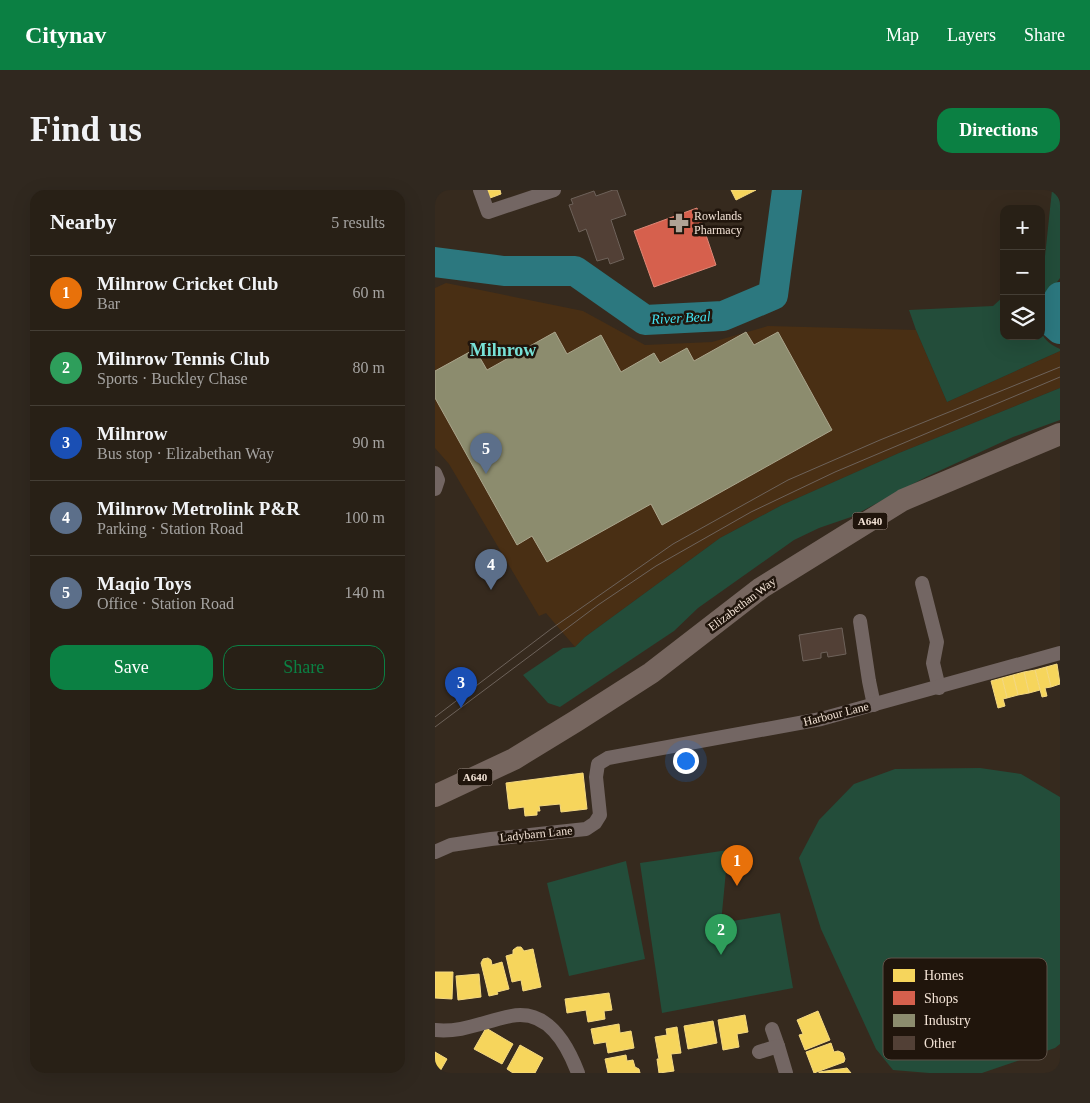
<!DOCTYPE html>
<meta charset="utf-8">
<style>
:root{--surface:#282016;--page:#30281f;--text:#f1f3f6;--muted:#a5a3a1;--line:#443e35;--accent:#0b8043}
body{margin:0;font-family:Georgia,serif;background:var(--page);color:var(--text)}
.controls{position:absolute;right:15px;top:15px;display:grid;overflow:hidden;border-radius:10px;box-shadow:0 5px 20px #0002}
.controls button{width:45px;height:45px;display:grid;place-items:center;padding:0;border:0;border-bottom:1px solid var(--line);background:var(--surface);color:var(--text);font:25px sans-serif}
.you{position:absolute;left:250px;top:570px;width:18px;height:18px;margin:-12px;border:4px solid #fff;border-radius:50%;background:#1a73e8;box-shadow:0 0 0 8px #1a73e833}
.badge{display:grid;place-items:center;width:32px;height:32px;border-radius:50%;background:var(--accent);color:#fff;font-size:16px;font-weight:700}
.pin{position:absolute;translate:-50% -41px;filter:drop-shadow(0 1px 2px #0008)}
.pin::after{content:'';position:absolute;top:26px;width:18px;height:15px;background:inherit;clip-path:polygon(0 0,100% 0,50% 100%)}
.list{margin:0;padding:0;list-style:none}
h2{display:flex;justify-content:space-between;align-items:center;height:65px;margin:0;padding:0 20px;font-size:21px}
h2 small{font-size:16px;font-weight:400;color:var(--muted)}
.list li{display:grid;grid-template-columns:32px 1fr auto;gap:15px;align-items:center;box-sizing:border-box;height:75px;padding:0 20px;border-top:1px solid var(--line)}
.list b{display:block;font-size:19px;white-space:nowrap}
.list p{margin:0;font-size:16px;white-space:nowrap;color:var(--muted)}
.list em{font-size:16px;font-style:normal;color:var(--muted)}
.actions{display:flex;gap:10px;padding:15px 20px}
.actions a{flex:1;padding:11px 0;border:1px solid var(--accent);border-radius:15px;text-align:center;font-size:18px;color:var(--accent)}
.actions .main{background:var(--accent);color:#fff}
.icon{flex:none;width:28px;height:28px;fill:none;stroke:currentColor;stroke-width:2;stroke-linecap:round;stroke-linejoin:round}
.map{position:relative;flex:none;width:625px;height:883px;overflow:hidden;border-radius:15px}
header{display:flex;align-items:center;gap:30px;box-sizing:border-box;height:70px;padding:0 25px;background:var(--accent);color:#fff}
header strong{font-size:24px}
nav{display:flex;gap:28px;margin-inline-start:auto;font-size:18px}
.intro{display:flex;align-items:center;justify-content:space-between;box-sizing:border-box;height:120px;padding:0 30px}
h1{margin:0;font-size:35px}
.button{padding:12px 22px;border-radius:15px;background:var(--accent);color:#fff;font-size:18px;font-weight:700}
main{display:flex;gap:30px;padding:0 30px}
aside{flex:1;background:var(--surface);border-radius:15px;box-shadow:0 5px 20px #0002}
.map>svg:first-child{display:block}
</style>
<header>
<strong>Citynav</strong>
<nav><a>Map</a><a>Layers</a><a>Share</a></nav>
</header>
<div class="intro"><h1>Find us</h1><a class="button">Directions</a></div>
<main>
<aside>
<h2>Nearby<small>5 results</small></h2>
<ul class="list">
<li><span class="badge" style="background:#e8710a">1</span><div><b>Milnrow Cricket Club</b><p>Bar</p></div><em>60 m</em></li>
<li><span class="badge" style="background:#2e9e5b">2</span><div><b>Milnrow Tennis Club</b><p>Sports · Buckley Chase</p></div><em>80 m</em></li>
<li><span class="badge" style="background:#1a4fb4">3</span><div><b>Milnrow</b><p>Bus stop · Elizabethan Way</p></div><em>90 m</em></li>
<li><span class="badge" style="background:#5c6f8a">4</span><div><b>Milnrow Metrolink P&amp;R</b><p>Parking · Station Road</p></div><em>100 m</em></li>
<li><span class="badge" style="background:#5c6f8a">5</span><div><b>Maqio Toys</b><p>Office · Station Road</p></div><em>140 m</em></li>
</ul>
<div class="actions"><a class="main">Save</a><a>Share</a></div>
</aside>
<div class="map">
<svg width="625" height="883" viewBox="0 0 625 883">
<rect width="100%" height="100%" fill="#362a1e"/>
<path fill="#492f14" d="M11,93L148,121L210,155L277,152L333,136L481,140L512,212L625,161V198L464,263L347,315L285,348L150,447L140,457L111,423L104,426L14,274L0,258V98Z"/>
<g fill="#234d3a">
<path d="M617,0H625V88L619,96L606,128V69L610,66Z"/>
<path d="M569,106V146H606V141C609,151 617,155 625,159V161L512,212L481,140L474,120L558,116Z"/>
<path d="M625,198V230L578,247L491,287L416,327L384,338L359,350L263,418L239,441L125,517L113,513L88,485L128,458L140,457L150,447L285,348L347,315L464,263Z"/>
<path d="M545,578L586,584L625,607V854L620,858L547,883H494L458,880L441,859L386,739L364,668L384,630L419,594L460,579Z"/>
<path d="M293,660L286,733L345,723L358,798L227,823L205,673Z"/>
<path d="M191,671L210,769L134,786L112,693Z"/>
</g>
<g fill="#f6d55c" stroke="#f5d980">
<path d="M52,0H65L66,4L55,8Z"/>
<path d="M296,0H321L301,10Z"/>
<path d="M622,474L625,494L616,497L611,477Z"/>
<path d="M611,477L616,497L610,498L612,506L607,507L600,480Z"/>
<path d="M600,480L605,500L594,503L589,482Z"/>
<path d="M589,482L594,503L583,505L578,485Z"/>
<path d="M578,485L583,505L572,508L567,488Z"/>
<path d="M567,488L572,508L568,509L570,516L563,518L556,491Z"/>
<path d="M148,583L152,619L126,622L125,614L104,616L105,621H102V625L90,626L89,617L74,619L71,593Z"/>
<path d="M82,757H86L89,761L98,759L106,797L88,801L86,790L77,792L71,766L78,764V760Z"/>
<path d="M53,768L56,770L57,775L67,772L74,799L62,802L63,804L54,806L46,773L48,769Z"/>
<path d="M0,782H18L17,809L0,808Z"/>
<path d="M44,784L46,807L23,810L21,786Z"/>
<path d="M174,803L177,820L169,821L170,829L153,832L151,820L132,823L130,809Z"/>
<path d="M383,821L395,850L370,860L364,845L368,844L362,830Z"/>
<path d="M310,825L313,842L302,844L304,857L288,860L283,830Z"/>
<path d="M278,831L282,853L253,859L249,836Z"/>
<path d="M184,834L185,843L196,841L199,858L173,863L171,852L159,854L156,839Z"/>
<path d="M242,837L246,863L236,864L239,881L224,883L222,869H224L220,847L232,845L231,839Z"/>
<path d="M51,838L78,854L67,874L39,859Z"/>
<path d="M396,853L399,862L403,861L408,863L410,869L409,872L379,883L371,862Z"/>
<path d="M85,855L108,868L100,883H78L72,879Z"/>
<path d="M0,862L12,869L4,883H0Z"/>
<path d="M191,865L192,871L198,870L200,877L204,879L205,883H173L170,869Z"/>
<path d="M412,878L416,883H384V882Z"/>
</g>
<path fill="#d6604d" stroke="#de8776" d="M262,18L281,75L219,97L199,41Z"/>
<path fill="#8c8c6e" stroke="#aba68d" d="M120,142L132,164L166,145L186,182L219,163L225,173L252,158L259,171L311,142L319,155L343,142L397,240L227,335L216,314L112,372L97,346L82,355L0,208V181L40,159L52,180Z"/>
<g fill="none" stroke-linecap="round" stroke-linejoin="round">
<g stroke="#2c787f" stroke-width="30">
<path d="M0,72L69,81H140L210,130L288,126L338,105L352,0"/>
<path d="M625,107L621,113L617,132L625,139"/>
</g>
</g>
<g fill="#524036" stroke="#6e625a">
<path d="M178,0H182L191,25L176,30L189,69L175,74L173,68L162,71L151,39L144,42L134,15L138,14L136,9L159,1L161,6Z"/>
<path d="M407,438L411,464L393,467L392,462L386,463V468L368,471L364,445Z"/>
</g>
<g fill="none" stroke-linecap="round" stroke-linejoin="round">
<g stroke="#736663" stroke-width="14">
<path d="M45,0L53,22L119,0"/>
<path d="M0,283L3,290L0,299"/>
<path d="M487,393L502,452L498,473L504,498"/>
<path d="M425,431L434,491L439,515"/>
<path d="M0,662L16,655L56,649L151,639L160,633L165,625L161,587L163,574L173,568L386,529L625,463"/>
<path d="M337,839L343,856"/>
<path d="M0,840C27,843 50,831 76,826C113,819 132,854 143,883"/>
<path d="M324,862L343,856L351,883"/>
</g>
<path stroke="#76665f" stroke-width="22" d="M0,606L79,569L141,531L216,483L326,398L468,310L625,244"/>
<g stroke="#6d625a" stroke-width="1">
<path d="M0,527L116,439L238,354L353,290L445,250L625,177"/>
<path d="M0,537L163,415L221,376L316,322L400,282L625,187"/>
</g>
</g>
<defs>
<symbol id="pharmacy-bare" viewBox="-9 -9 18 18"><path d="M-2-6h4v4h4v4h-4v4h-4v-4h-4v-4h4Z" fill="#b0a295" stroke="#20150c" stroke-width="2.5" paint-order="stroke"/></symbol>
</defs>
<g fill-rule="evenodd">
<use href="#pharmacy-bare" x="230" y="19" width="28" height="28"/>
</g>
<g text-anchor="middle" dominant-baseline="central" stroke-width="5" stroke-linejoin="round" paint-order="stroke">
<g fill="#20150c" stroke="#b3a499" stroke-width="1">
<rect x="417.5" y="322.5" width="35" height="17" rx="4"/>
<rect x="22.5" y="578.5" width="35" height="17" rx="4"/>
</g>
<g font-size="11" font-weight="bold" fill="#f2e2d5">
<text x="435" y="331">A640</text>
<text x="40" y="587">A640</text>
</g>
<g font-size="12" fill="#f2e2d5" stroke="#20150c" text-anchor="start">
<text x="259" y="26">Rowlands<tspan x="259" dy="14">Pharmacy</tspan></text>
</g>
<g font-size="12" fill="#f2e2d5" stroke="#20150c">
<text transform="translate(307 414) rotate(-37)">Elizabethan Way</text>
<text transform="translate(401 524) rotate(-14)">Harbour Lane</text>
<text transform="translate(101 644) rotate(-6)">Ladybarn Lane</text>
</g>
<g font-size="14" font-style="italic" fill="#42e4f3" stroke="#20150c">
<text transform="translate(246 128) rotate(-3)">River Beal</text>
</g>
<g font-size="18" font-weight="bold" fill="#77e1d7" stroke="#20150c">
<text x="68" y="160">Milnrow</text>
</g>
</g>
<rect x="448" y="768" width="164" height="102" rx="8" fill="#20150c" stroke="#5f5248" stroke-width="1"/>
<rect x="458" y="779" width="22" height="13" fill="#f6d55c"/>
<rect x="458" y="801" width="22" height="14" fill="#d6604d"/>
<rect x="458" y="824" width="22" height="13" fill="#8c8c6e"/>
<rect x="458" y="846" width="22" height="14" fill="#524036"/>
<g font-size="14" fill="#f2e2d5">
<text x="489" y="790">Homes</text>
<text x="489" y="813">Shops</text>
<text x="489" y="835">Industry</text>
<text x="489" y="858">Other</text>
</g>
</svg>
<div class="controls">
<button>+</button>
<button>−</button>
<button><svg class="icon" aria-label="layers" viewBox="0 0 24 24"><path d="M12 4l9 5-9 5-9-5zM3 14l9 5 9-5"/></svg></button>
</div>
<div class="you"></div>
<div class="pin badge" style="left:302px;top:696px;background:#e8710a">1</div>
<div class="pin badge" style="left:286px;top:765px;background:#2e9e5b">2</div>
<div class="pin badge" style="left:26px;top:518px;background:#1a4fb4">3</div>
<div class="pin badge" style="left:56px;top:400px;background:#5c6f8a">4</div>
<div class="pin badge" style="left:51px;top:284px;background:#5c6f8a">5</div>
</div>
</main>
